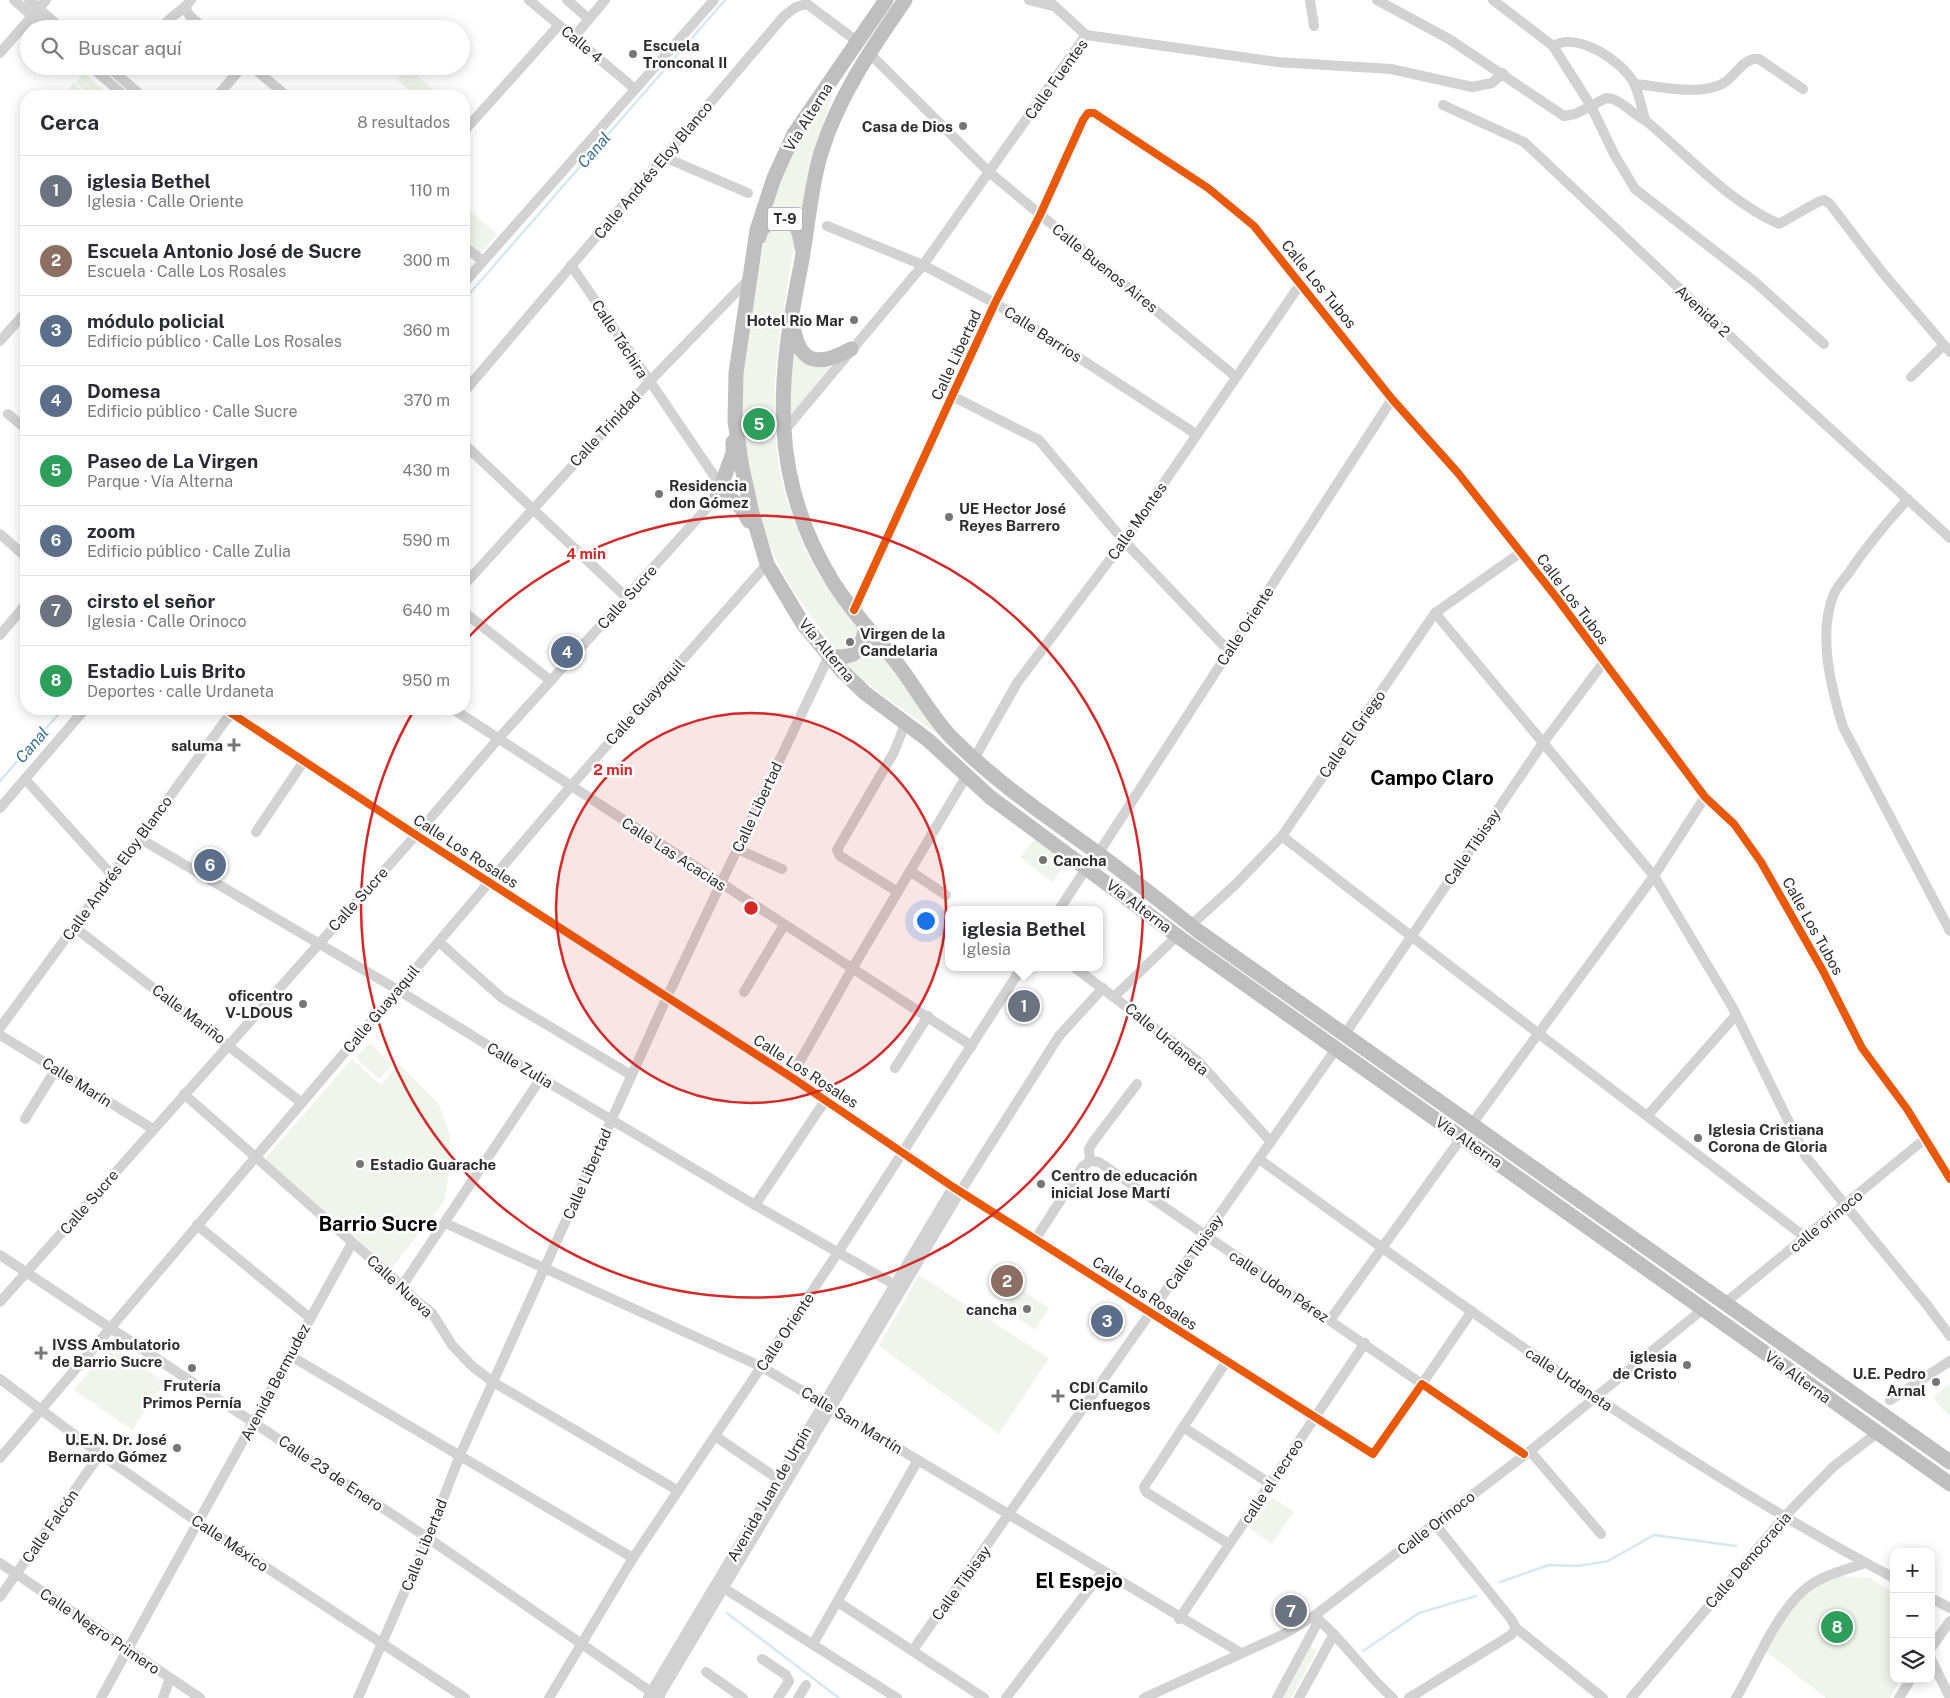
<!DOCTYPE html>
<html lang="es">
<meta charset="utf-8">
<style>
:root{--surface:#fff;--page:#f2f2f3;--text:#2b2b33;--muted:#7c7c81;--line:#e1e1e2;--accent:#db2777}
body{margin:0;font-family:"Public Sans",sans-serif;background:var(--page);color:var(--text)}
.controls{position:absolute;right:15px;bottom:15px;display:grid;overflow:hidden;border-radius:10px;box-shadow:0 2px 12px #0003}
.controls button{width:45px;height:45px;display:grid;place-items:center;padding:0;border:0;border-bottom:1px solid var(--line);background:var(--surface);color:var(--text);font:25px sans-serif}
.you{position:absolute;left:925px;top:920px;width:18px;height:18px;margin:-12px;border:4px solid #fff;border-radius:50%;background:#1a73e8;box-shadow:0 0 0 8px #1a73e833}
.badge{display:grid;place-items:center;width:32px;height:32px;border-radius:50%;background:var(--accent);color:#fff;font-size:16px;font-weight:700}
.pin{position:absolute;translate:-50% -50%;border:2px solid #fff;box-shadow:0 1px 5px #0006}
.popup{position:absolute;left:945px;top:906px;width:158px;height:65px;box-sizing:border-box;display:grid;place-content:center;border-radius:10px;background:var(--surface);filter:drop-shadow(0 1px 4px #0005);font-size:16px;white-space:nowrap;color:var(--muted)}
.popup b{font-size:19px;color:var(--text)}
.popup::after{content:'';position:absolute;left:50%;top:100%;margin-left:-10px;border:10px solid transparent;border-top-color:var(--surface)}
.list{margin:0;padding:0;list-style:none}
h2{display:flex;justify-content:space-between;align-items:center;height:65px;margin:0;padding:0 20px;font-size:21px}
h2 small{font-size:16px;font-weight:400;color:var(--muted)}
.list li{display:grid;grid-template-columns:32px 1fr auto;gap:15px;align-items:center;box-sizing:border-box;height:70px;padding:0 20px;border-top:1px solid var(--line)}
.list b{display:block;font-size:19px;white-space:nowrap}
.list p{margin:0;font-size:16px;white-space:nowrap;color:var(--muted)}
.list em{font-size:16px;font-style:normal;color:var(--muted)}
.icon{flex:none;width:28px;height:28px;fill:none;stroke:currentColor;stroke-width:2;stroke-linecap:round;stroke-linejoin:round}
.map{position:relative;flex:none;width:1950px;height:1698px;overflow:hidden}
.search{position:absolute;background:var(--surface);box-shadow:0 2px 12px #0003;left:20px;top:20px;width:450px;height:55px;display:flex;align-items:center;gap:12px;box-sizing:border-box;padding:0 18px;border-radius:28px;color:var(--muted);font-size:19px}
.panel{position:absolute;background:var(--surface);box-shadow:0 2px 12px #0003;left:20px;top:90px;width:450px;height:625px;border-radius:20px}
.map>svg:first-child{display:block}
</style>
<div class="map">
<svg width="1950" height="1698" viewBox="0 0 1950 1698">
<rect width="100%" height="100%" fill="#fff"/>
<g fill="#f0f5eb">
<path d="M852,60L834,91L815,147L802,223L790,210L773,209L766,213L790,151Z"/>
<path d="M407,68L435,91L431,96H416L397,80Z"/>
<path d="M84,73L104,90L99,96H91L76,83Z"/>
<path d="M74,82V83L88,96H63Z"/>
<path d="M464,206L497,234L481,253L464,238Z"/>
<path d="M790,226L795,239C781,329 759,420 790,509C799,534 810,562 825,584C834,599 850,612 857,627C860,635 856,641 852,648L844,650L834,648C821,629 807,611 794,592C752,526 737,439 744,362C749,318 759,274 766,230L770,227Z"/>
<path d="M793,347L834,362L786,422Z"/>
<path d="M871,638L941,729L937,734C906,710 873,691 844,664C859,658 866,653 871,638Z"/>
<path d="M1035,839L1066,864L1052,882L1020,857Z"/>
<path d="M370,1043L393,1065L379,1079L356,1058Z"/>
<path d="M352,1059L381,1085L399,1064L439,1104L450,1136L449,1169L445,1200L391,1269L265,1159Z"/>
<path d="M919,1275L1049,1358L999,1434L879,1346Z"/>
<path d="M1018,1288L1049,1308L1035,1330L1004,1309Z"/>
<path d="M107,1350H116L165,1382L132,1430L74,1390Z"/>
<path d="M1950,1383V1416L1949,1417L1933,1397Z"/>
<path d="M1272,1497L1294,1512L1272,1544L1250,1529Z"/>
<path d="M1837,1576L1870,1578L1894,1593V1679H1901L1890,1698H1826L1764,1650L1796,1603L1814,1585Z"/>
<path d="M1310,1646L1317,1650L1291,1698H1282Z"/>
</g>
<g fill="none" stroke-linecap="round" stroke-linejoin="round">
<g stroke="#d6e8f2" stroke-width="2.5">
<path d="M464,300L725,0"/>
<path d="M0,781L63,709"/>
<path d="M1500,1582L1549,1565L1578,1566L1608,1561L1654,1535L1736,1546"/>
<path d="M727,1613L839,1698"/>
<path d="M1363,1651L1419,1613L1476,1596"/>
</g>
<g stroke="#d2d2d2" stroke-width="10">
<path d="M14,0L47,29"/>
<path d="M29,0L62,29"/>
<path d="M529,0L635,89"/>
<path d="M567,0L589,19"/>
<path d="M1029,0L1052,6"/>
<path d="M1048,0L1086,35"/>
<path d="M1310,0L1314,26"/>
<path d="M1377,0L1449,39L1564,116L1575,114L1591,106L1553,46L1493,0"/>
<path d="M185,8L190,16L205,29"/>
<path d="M166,29L165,24C173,14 184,10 191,0"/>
<path d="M574,37L605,0"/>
<path d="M1553,46C1577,31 1622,61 1634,83C1639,94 1642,108 1645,120"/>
<path d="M0,53L46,0"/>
<path d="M869,53L989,172L1236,377"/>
<path d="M90,66L125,96"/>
<path d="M107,66L142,96"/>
<path d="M251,66L287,96"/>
<path d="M1634,84C1660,86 1697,96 1722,84C1735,78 1742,57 1759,59L1803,89"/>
<path d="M217,96L243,66"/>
<path d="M1443,105L1524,142L1768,372L1950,538"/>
<path d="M464,131L559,25"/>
<path d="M664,157L748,193"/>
<path d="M827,226L923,265L995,303L1196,434"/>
<path d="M464,246L483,261"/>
<path d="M571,265L721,486"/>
<path d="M464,283L714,0"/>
<path d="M0,341L26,312"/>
<path d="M1824,344L1755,282L1635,189L1614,154L1591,106L1606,98C1620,98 1632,114 1645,120C1688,156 1728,201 1779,224L1818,202L1824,200L1830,204L1882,272L1950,352"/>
<path d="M1911,377L1943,346"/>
<path d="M464,392L784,16L796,7L807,4L858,42"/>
<path d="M952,396L1039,440L1124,541L1222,644L1231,648"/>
<path d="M8,414L26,429"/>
<path d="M783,432L923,265L1086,35L1277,62L1391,69L1472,87L1492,83L1503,73"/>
<path d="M464,444L626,597"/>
<path d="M1908,499C1886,523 1866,547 1848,574C1843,580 1836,588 1833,596C1818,636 1831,688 1843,727L1950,931"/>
<path d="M0,534L26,557"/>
<path d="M464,585L649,382L750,278"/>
<path d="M854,610L952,396L995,303L1040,215L1083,120L1088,113H1094L1208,188L1254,226L1392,399L1458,473L1556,597L1705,797L1734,824L1761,862L1823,971L1862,1048L1907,1109L1950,1179"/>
<path d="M464,612L551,681"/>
<path d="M1435,613L1654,876L1733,1008L1806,1157L1927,1305L1950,1336"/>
<path d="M0,635L26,604"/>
<path d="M225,709L416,835L791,1077L953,1187L1373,1454L1422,1384L1524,1454"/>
<path d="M453,709L972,1046"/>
<path d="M974,759L1017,683L1124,541L1301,283"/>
<path d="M25,779L112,875"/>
<path d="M0,808L85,709"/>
<path d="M256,832L304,761"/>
<path d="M1282,836C1455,972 1632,1103 1806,1238"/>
<path d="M139,838L398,990L541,1078L755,1205L902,1289"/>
<path d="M737,849L782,869"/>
<path d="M1098,854L1392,399"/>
<path d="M910,871L946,895"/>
<path d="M898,892L840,856L837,850L894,752L906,722"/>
<path d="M1059,910L1087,867"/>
<path d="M1191,925L1235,885L1282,836L1435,613L1520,553"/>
<path d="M74,927L302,1103"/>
<path d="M439,942L502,998L631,1075"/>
<path d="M1074,967L1198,1061L1271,1142"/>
<path d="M744,992L784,925"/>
<path d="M1115,996L1177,936"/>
<path d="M0,1028L234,709"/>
<path d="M1345,1034L1543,743L1604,662"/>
<path d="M0,1035L153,1129"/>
<path d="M895,1068L928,1016"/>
<path d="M791,1077L852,969L967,775"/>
<path d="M184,1094L402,1286L414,1299L432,1313L452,1345L472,1366L493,1382L677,1490"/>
<path d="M1648,1115L1736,1015"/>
<path d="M25,1119L56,1069"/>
<path d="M1472,1124L1654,876L1705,797"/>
<path d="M1259,1159C1464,1307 1670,1459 1894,1578"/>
<path d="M1090,1161L1089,1149L1093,1142L1137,1084"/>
<path d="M755,1205L825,1101"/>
<path d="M445,1223L762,1367L1241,1653"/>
<path d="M197,1225L310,1318"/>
<path d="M1036,1238L1083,1166L1090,1161L1099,1162L1422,1384L1472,1311"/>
<path d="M0,1255L428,1538L660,1698"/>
<path d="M402,1286L541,1078"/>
<path d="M0,1302L416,835L498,739L717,497"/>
<path d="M1725,1303L1926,1138"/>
<path d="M1330,1320L1462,1137"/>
<path d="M289,1355L633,1558"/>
<path d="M1226,1362L1144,1487L1146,1492L1229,1544"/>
<path d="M0,1379L100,1454L199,1523L465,1698"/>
<path d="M1890,1400L1950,1361"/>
<path d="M1183,1427L1269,1483"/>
<path d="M715,1436L784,1483"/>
<path d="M1530,1451L1601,1534"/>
<path d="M0,1458L571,786L767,564"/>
<path d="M1435,1524L1511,1619L1516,1628L1603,1698"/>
<path d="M0,1563L200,1698"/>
<path d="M719,1585L897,1698"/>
<path d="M0,1597L100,1454"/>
<path d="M1931,1598L1950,1608"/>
<path d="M838,1602L984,1698"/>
<path d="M1314,1616C1344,1640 1364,1673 1393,1698"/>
<path d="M1179,1619L1365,1343"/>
<path d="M813,1644L918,1460"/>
<path d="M1931,1648L1950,1621"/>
<path d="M913,1650L1336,1049"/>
<path d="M762,1659L786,1675L789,1681L778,1698"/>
<path d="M1931,1659L1950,1698"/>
<path d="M706,1672L743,1698"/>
<path d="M648,1697L953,1187"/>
<path d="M101,1698L352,1243"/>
<path d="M163,1698L170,1678"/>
<path d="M358,1698L428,1538L460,1455L667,997L829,656"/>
<path d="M549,1698L633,1558L839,1251L1022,967"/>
<path d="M658,1698L960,1192L1059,1036L1103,988"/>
<path d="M798,1698L806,1685"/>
<path d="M1006,1698L1102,1572"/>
<path d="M1144,1698L1284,1634L1314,1616L1530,1451L1703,1309"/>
<path d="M1277,1698L1319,1620"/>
<path d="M1299,1698L1334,1634"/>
<path d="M1409,1698L1511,1635L1516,1628"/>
<path d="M1631,1698L1785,1516L1833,1467L1877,1433"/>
<path d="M1736,1698C1757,1664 1779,1603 1815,1582C1830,1573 1849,1569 1865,1563"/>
<path d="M1899,1698L1911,1679"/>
</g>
<g stroke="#bfbfbf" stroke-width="15">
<path d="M886,0L794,134L774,178L757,230L736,373L735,421L742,468L752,513L767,564L803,624L842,671L865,693L928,740L990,797L1187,943L1950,1484"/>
<path d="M905,0C872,48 838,97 821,153C810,189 808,228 801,265C778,378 768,474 830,577C847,606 871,631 892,657C914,683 929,715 953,739C996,782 1046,816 1095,851C1130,877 1164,904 1198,931L1950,1462"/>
<path d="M759,237L761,230L772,220C795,218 799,225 802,248"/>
<path d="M793,325C799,365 819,367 851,349"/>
<path d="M733,442V453L717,497C735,497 741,506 749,521"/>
<path d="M829,656C857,660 861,651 866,626"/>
</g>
<defs>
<g id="cycleway">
<path d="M854,610L952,396L995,303L1040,215L1083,120L1088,113H1094L1208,188L1254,226L1392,399L1458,473L1556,597L1705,797L1734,824L1761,862L1823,971L1862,1048L1907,1109L1950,1179"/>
<path d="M225,709L416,835L791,1077L953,1187L1373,1454L1422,1384L1524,1454"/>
</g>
</defs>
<use href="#cycleway" stroke="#fff" stroke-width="11"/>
<use href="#cycleway" stroke="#e8590c" stroke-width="8"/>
</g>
<circle cx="751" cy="908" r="195" fill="#d62828" fill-opacity=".12"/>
<g fill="none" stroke="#d62828" stroke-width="2.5">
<circle cx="751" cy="908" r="195"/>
<path d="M465 641A391 391 0 1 1 414 710"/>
</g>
<g fill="#767676" stroke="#fff" stroke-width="2">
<circle cx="633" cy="54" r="5"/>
<circle cx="963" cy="126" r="5"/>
<circle cx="854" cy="320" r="5"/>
<circle cx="659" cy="494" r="5"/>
<circle cx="949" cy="517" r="5"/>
<circle cx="850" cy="642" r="5"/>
<path d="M231.5 737.5h5v5h5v5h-5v5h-5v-5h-5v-5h5z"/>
<circle cx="1043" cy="860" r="5"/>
<circle cx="303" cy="1004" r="5"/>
<circle cx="1698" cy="1138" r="5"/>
<circle cx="360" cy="1164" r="5"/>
<circle cx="1041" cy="1184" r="5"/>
<circle cx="1027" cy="1309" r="5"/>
<path d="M38.5 1345.5h5v5h5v5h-5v5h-5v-5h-5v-5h5z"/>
<circle cx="1687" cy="1365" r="5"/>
<circle cx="192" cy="1368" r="5"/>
<circle cx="1936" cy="1382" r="5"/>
<path d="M1055.5 1388.5h5v5h5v5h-5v5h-5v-5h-5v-5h5z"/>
<circle cx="177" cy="1448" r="5"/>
</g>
<g text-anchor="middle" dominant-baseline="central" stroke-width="5" stroke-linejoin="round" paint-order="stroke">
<rect fill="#fff" stroke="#6c6c6c" stroke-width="1" x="767.5" y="207.5" width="35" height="23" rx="4"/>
<g font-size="14" font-weight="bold" fill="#2d2d2d">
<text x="785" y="219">T-9</text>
</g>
<g font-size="15" fill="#2d2d2d" stroke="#fff">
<text transform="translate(582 44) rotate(40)">Calle 4</text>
<text transform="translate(1056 79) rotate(-54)">Calle Fuentes</text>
<text transform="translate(808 117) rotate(-58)">Vía Alterna</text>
<text transform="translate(653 170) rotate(-50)">Calle Andrés Eloy Blanco</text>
<text transform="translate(1105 268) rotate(39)">Calle Buenos Aires</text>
<text transform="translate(1319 284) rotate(51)">Calle Los Tubos</text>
<text transform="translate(1703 311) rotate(43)">Avenida 2</text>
<text transform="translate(1043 334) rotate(33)">Calle Barrios</text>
<text transform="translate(620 339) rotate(57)">Calle Táchira</text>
<text transform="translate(956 355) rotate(-65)">Calle Libertad</text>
<text transform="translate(605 429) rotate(-47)">Calle Trinidad</text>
<text transform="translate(1137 521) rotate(-55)">Calle Montes</text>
<text transform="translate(627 597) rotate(-48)">Calle Sucre</text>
<text transform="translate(1573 599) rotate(53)">Calle Los Tubos</text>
<text transform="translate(1245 626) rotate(-57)">Calle Oriente</text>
<text transform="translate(827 650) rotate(50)">Vía Alterna</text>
<text transform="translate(645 702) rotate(-48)">Calle Guayaquil</text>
<text transform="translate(1352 734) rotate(-55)">Calle El Griego</text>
<text transform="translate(757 807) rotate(-65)">Calle Libertad</text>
<text transform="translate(1472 847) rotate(-56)">Calle Tibisay</text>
<text transform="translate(466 851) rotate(33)">Calle Los Rosales</text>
<text transform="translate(674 854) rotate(33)">Calle Las Acacias</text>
<text transform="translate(117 868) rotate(-54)">Calle Andrés Eloy Blanco</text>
<text transform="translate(358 899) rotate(-48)">Calle Sucre</text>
<text transform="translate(1139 906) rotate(37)">Vía Alterna</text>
<text transform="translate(1813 926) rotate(61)">Calle Los Tubos</text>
<text transform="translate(381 1009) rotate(-50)">Calle Guayaquil</text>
<text transform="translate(189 1014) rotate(37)">Calle Mariño</text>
<text transform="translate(1167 1039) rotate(40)">Calle Urdaneta</text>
<text transform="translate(520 1065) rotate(31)">Calle Zulia</text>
<text transform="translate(806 1071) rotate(33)">Calle Los Rosales</text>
<text transform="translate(77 1082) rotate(32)">Calle Marín</text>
<text transform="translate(1469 1142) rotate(35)">Vía Alterna</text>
<text transform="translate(587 1174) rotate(-66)">Calle Libertad</text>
<text transform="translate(89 1202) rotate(-49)">Calle Sucre</text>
<text transform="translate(1826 1221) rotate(-39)">calle orinoco</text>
<text transform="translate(1194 1252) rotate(-55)">Calle Tibisay</text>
<text transform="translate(400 1286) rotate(43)">Calle Nueva</text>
<text transform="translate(1279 1286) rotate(34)">calle Udon Pérez</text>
<text transform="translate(1145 1293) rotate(33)">Calle Los Rosales</text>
<text transform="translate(785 1332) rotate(-56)">Calle Oriente</text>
<text transform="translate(1798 1377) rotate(36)">Vía Alterna</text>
<text transform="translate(1569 1379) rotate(34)">calle Urdaneta</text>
<text transform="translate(275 1382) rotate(-62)">Avenida Bermudez</text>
<text transform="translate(852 1420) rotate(31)">Calle San Martín</text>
<text transform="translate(331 1473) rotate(34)">Calle 23 de Enero</text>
<text transform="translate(1272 1481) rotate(-56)">calle el recreo</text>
<text transform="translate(769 1494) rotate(-60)">Avenida Juan de Urpín</text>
<text transform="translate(1436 1523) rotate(-38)">Calle Orinoco</text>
<text transform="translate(50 1526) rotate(-55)">Calle Falcón</text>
<text transform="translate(230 1543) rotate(34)">Calle México</text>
<text transform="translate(424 1545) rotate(-68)">Calle Libertad</text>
<text transform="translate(1748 1560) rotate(-49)">Calle Democracia</text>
<text transform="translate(961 1583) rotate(-54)">Calle Tibisay</text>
<text transform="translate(100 1631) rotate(34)">Calle Negro Primero</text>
</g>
<g font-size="15" font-weight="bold" fill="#2d2d2d" stroke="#fff" text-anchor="start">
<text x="643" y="45">Escuela<tspan x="643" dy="17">Tronconal II</tspan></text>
<text x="953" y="126" text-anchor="end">Casa de Dios</text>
<text x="844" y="320" text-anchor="end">Hotel Rio Mar</text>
<text x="669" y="485">Residencia<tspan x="669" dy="17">don Gómez</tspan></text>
<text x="959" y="508">UE Hector José<tspan x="959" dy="17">Reyes Barrero</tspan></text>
<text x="860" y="633">Virgen de la<tspan x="860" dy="17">Candelaria</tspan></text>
<text x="223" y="745" text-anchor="end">saluma</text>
<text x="1053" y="860">Cancha</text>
<text x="293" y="995" text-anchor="end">oficentro<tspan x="293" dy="17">V-LDOUS</tspan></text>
<text x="1708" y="1129">Iglesia Cristiana<tspan x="1708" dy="17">Corona de Gloria</tspan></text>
<text x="370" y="1164">Estadio Guarache</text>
<text x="1051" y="1175">Centro de educación<tspan x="1051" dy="17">inicial Jose Martí</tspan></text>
<text x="1017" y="1309" text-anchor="end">cancha</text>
<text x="52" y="1344">IVSS Ambulatorio<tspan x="52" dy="17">de Barrio Sucre</tspan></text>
<text x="1677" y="1356" text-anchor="end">iglesia<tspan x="1677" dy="17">de Cristo</tspan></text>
<text x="1926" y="1373" text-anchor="end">U.E. Pedro<tspan x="1926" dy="17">Arnal</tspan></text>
<text x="192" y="1385" text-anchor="middle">Frutería<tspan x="192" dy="17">Primos Pernía</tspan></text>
<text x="1069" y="1387">CDI Camilo<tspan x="1069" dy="17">Cienfuegos</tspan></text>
<text x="167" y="1439" text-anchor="end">U.E.N. Dr. José<tspan x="167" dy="17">Bernardo Gómez</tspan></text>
</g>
<g font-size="16" font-style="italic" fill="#387192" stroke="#fff">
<text transform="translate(594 150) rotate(-49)">Canal</text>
<text transform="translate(32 745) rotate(-49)">Canal</text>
</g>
<g font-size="20" font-weight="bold" fill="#000" stroke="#fff">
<text x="1432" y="778">Campo Claro</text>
<text x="378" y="1224">Barrio Sucre</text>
<text x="1079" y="1581">El Espejo</text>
</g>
</g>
<circle cx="751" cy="908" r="8" fill="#d62828" stroke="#fff" stroke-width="2.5"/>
<g font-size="15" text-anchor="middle" font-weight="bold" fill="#d62828" stroke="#fff" stroke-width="5" stroke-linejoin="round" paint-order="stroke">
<text x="586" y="559">4 min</text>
<text x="613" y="775">2 min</text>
</g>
</svg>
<div class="controls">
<button>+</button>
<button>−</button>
<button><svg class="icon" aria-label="layers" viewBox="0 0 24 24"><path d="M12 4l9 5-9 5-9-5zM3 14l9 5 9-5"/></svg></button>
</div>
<div class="you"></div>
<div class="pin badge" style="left:1024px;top:1006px;background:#6b7280">1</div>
<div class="popup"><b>iglesia Bethel</b>Iglesia</div>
<div class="pin badge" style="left:1007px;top:1281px;background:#8d6e63">2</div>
<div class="pin badge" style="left:1107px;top:1321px;background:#5c6f8a">3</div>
<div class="pin badge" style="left:567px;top:652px;background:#5c6f8a">4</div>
<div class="pin badge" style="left:759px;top:424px;background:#2e9e5b">5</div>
<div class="pin badge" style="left:210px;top:865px;background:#5c6f8a">6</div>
<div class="pin badge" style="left:1291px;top:1611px;background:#6b7280">7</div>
<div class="pin badge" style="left:1837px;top:1627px;background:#2e9e5b">8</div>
<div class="search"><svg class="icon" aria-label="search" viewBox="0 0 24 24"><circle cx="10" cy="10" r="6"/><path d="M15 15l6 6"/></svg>Buscar aquí</div>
<section class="panel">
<h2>Cerca<small>8 resultados</small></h2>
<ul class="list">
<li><span class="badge" style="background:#6b7280">1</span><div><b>iglesia Bethel</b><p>Iglesia · Calle Oriente</p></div><em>110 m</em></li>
<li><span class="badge" style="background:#8d6e63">2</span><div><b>Escuela Antonio José de Sucre</b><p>Escuela · Calle Los Rosales</p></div><em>300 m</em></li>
<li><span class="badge" style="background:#5c6f8a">3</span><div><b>módulo policial</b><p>Edificio público · Calle Los Rosales</p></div><em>360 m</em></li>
<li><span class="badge" style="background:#5c6f8a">4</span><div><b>Domesa</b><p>Edificio público · Calle Sucre</p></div><em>370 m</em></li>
<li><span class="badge" style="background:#2e9e5b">5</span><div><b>Paseo de La Virgen</b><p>Parque · Vía Alterna</p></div><em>430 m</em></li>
<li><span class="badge" style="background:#5c6f8a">6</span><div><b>zoom</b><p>Edificio público · Calle Zulia</p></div><em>590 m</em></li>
<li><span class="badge" style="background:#6b7280">7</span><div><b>cirsto el señor</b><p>Iglesia · Calle Orinoco</p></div><em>640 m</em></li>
<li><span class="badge" style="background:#2e9e5b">8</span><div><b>Estadio Luis Brito</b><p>Deportes · calle Urdaneta</p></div><em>950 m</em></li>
</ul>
</section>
</div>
